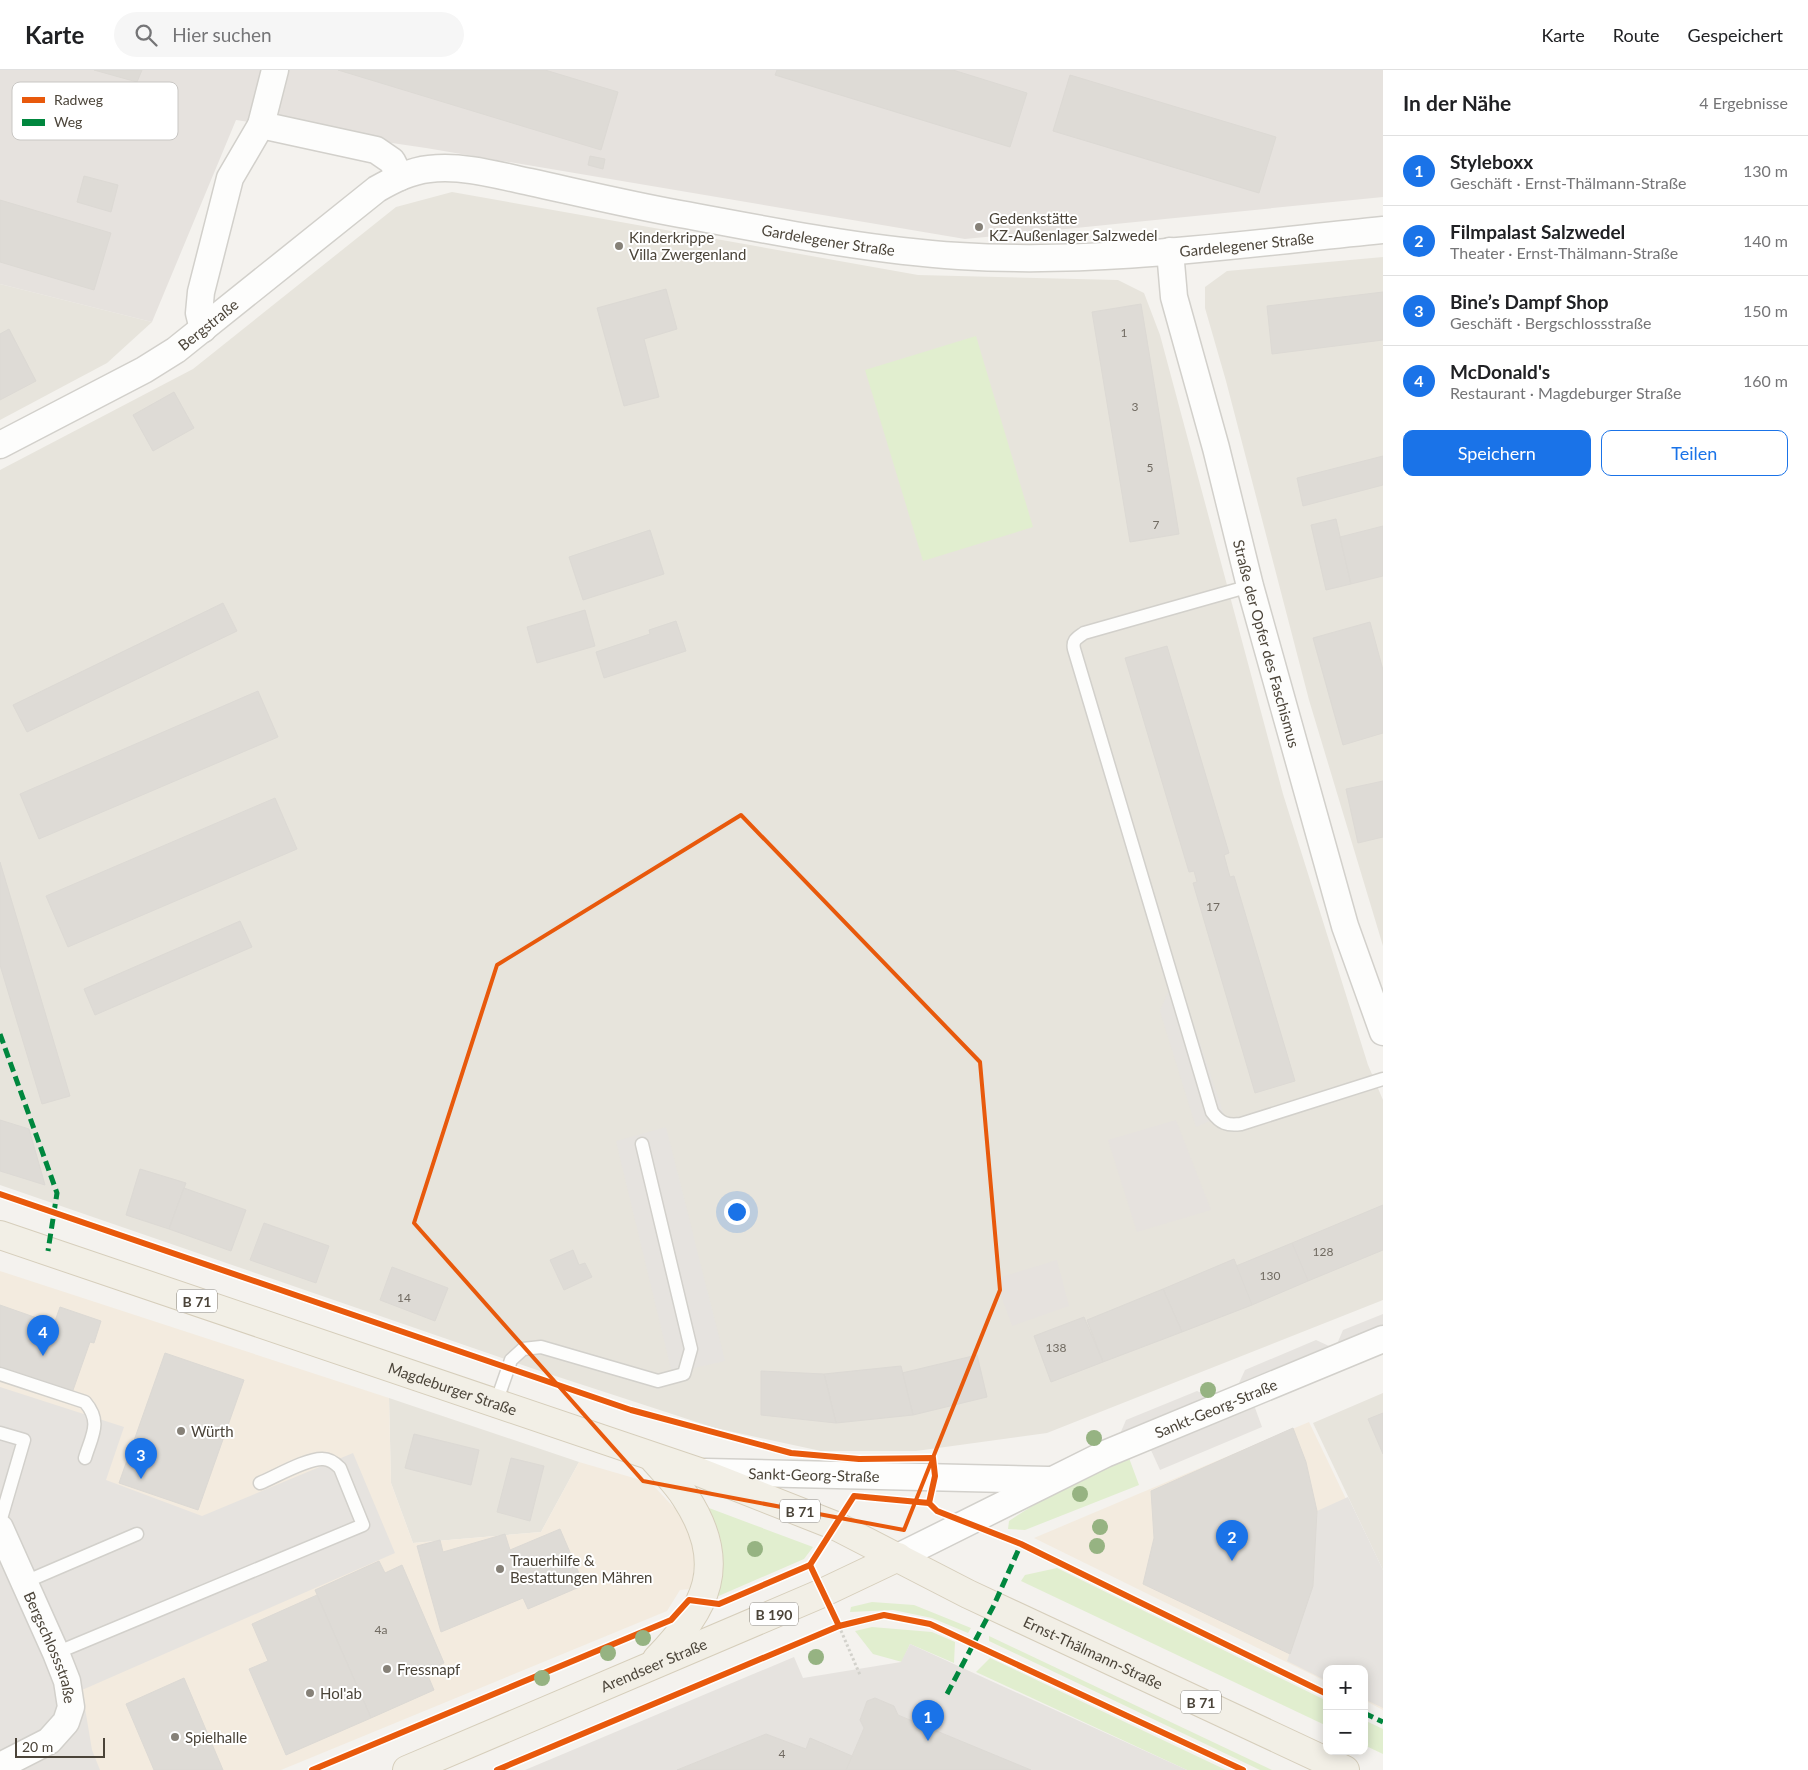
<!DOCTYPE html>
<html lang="de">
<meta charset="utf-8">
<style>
:root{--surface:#fff;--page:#f6f6f6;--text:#202124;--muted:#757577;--line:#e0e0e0;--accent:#1a73e8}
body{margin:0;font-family:Lato,sans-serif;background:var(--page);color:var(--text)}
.controls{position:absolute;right:15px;bottom:15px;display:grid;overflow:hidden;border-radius:10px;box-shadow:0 2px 12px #0003}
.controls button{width:45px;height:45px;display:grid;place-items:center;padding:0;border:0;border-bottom:1px solid var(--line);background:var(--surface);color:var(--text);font:25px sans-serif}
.scale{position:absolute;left:15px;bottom:12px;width:90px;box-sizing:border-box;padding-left:5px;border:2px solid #4b4439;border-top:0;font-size:14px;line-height:18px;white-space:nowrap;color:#4b4439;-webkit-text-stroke:4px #fff;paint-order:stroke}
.you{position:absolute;left:736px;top:1141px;width:18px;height:18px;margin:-12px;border:4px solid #fff;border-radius:50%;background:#1a73e8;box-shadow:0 0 0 8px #1a73e833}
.badge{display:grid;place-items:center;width:32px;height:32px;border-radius:50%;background:var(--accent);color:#fff;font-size:16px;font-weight:700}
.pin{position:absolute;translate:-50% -41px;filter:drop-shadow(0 1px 2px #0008)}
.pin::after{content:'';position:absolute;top:26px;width:18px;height:15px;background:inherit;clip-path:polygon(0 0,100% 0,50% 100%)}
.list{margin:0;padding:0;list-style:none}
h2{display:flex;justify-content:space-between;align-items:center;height:65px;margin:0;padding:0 20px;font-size:21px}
h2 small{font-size:16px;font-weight:400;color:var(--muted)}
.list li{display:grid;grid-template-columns:32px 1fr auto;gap:15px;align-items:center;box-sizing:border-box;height:70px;padding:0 20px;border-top:1px solid var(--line)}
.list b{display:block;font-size:19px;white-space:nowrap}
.list p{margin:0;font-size:16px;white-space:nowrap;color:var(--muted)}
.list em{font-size:16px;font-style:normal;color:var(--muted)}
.actions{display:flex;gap:10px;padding:15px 20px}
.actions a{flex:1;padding:11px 0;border:1px solid var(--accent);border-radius:10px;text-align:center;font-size:18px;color:var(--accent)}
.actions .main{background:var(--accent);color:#fff}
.icon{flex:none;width:28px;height:28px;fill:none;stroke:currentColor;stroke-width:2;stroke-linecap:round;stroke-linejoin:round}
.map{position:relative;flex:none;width:1383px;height:1700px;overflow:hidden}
header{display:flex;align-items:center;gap:30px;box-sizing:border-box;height:70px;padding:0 25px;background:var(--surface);border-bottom:1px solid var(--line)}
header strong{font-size:24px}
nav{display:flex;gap:28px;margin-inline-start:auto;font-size:18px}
.search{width:350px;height:45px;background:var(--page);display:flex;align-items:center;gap:12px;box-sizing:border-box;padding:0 18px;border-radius:28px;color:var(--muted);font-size:19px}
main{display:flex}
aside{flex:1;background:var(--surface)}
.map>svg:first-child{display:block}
</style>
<header>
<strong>Karte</strong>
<div class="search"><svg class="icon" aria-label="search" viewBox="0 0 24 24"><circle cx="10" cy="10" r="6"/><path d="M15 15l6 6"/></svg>Hier suchen</div>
<nav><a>Karte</a><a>Route</a><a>Gespeichert</a></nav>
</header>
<main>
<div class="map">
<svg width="1383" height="1700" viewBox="0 0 1383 1700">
<rect width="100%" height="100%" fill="#f4f2ee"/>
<g fill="#e7e4dc">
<path d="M452,122L918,205L1118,210L1144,223L1160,265L1283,724L1368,995L1383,1030V1230L1047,1363L916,1381H821L715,1358L537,1300L0,1115V400L193,299L396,137Z"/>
<path d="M1383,187V876L1309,630L1226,311L1205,238V217L1227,201Z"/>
<path d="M0,214L152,252L107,293L0,350Z"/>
<path d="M1383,1323V1500L1313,1353Z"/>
<path d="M389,1328L579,1392L541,1462L413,1473L391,1413Z"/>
</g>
<g fill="#f3ebdf">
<path d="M0,1201L389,1328L391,1413L413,1473L541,1462L579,1392L651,1413L679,1443L696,1480L691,1519L680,1520L667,1541L281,1700H0Z"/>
<path d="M1309,1352L1383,1506V1640L1364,1630V1599H1327V1612L1034,1468Z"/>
</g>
<g fill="#e6e2de">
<path d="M0,0H1383V127L965,169L426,78L236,50L152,252L0,214Z"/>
<path d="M1176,1050L1211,1140L1137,1162L1108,1070Z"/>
<path d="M1057,1190L1069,1236L1012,1256L995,1209Z"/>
</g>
<g fill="#e1eecf">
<path d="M976,266L1033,457L923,491L865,300Z"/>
<path d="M1129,1388L1139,1415L1025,1460L1008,1459L1009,1451C1047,1425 1087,1407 1129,1388Z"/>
<path d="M709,1438L813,1477L804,1489L714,1528C727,1498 720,1468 709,1438Z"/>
<path d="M1057,1498L1327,1631V1656L1021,1511L1025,1505Z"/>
<path d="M872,1532L914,1535L971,1558L968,1563L932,1548L893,1540L850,1542L851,1537Z"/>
<path d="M872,1557L932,1562L955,1572L954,1593L910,1574L902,1592L873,1584L855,1561Z"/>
<path d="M989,1566L1272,1700H1260L989,1571Z"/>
<path d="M990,1588L1226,1700H1187L976,1602Z"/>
<path d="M1364,1650L1383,1659V1684L1364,1675Z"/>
</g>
<g fill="#e6e3df">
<path d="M1182,919L1224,1045L1196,1057L1160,941L1168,922Z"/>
<path d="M666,1057L725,1291L672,1303L616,1071Z"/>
<path d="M1383,1244V1255L1337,1274L1343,1260Z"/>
<path d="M1316,1270L1329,1276L1239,1313L1245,1300Z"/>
<path d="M0,1317L124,1357L106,1410L202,1446L353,1383L395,1483L82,1620L92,1680L100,1700H0Z"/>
<path d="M1197,1321L1210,1327L1120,1364L1126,1350Z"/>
<path d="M1254,1335L1262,1357L1160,1400L1150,1378Z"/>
<path d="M1348,1427L1383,1500V1638L1364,1629V1599H1327V1611L1287,1591L1313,1516L1317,1441Z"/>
<path d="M910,1574L1187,1700H1031L898,1645L894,1636L875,1628L867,1631L860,1650L864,1658L852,1686L810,1669L806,1679L766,1664L677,1700H525L794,1587L803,1608L901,1592Z"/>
</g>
<g fill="#dedbd6" stroke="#dcd9d4">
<path d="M94,0H142L137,12Z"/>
<path d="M338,0H545L618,22L601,80Z"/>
<path d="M777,0H953L1027,23L1010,77L775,5Z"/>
<path d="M1070,5L1276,67L1259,123L1053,61Z"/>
<path d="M590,86L605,89L603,99L588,95Z"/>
<path d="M84,106L118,115L111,142L77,132Z"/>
<path d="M0,130L111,163L94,220L0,192Z"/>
<path d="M666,219L677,259L644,269L659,327L624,336L597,238Z"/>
<path d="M1383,222V270L1272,284L1267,236Z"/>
<path d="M1141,234L1179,464L1130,472L1092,242Z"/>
<path d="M9,259L36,311L0,330V264Z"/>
<path d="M174,322L194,358L153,381L133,345Z"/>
<path d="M1383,386V415L1303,436L1297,408Z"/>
<path d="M1336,449L1351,514L1326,520L1311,455Z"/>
<path d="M1383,456V506L1351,514L1340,467Z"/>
<path d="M650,460L664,504L583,530L569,487Z"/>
<path d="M223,533L237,561L27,662L13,635Z"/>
<path d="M585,540L595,576L537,593L527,557Z"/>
<path d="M676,551L686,581L604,608L596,582L650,564L649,560Z"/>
<path d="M1370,552L1383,600V663L1343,675L1313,568Z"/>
<path d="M1167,576L1229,783L1224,785L1230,807L1234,806L1295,1011L1255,1023L1193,813L1197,812L1194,801L1189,802L1125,588Z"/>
<path d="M258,621L278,667L39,769L20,724Z"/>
<path d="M1383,711V767L1358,773L1346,719Z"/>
<path d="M275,728L297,779L68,877L46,826Z"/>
<path d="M0,792L70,1026L42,1034L0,895Z"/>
<path d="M240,851L252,877L95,945L84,919Z"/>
<path d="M0,1050L29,1059L45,1115L0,1101Z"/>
<path d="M140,1099L186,1113L169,1159L126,1145Z"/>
<path d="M184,1118L246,1140L231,1181L169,1159Z"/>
<path d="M1383,1135V1180L1308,1211L1292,1173Z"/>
<path d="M264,1153L329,1176L316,1213L250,1190Z"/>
<path d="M1292,1173L1308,1211L1252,1235L1236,1196Z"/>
<path d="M573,1180L579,1195L585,1193L592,1207L564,1220L550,1190Z"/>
<path d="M1234,1189L1252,1235L1182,1262L1163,1219Z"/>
<path d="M392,1197L448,1218L435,1251L380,1230Z"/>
<path d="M1163,1219L1182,1262L1103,1292L1087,1250Z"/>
<path d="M0,1235L54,1254L60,1237L101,1251L94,1273L90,1272L72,1323L0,1298Z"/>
<path d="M1084,1247L1103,1292L1051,1312L1034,1266Z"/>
<path d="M165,1283L244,1310L198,1440L119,1413Z"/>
<path d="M977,1285L987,1327L913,1345L902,1303Z"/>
<path d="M901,1296L913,1345L836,1353L824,1304Z"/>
<path d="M761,1301L824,1304L836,1353L761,1345Z"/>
<path d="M1383,1343V1384L1368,1349Z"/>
<path d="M1293,1358L1306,1392L1317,1441L1313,1516L1290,1584L1143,1514L1154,1468L1151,1421Z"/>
<path d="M414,1364L479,1380L471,1415L405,1398Z"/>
<path d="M511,1388L544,1396L530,1451L497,1442Z"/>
<path d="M560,1459L584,1515L528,1539L523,1528L441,1562L417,1476L440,1470L443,1482L505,1464L510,1480Z"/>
<path d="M379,1491L385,1503L402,1495L444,1593L426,1601L434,1620L371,1648L315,1520Z"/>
<path d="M317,1525L371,1648L286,1685L249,1599L268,1591L252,1554Z"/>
<path d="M184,1608L223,1700H154L126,1634Z"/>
<path d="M875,1628L894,1636L898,1645L1031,1700H846L864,1658L860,1650L867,1631Z"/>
<path d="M766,1664L806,1679L810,1668L852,1686L846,1700H677Z"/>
</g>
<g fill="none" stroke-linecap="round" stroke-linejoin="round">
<defs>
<g id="lane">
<path d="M1250,516L1084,563C1077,568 1072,570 1074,579L1212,1042C1220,1053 1227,1056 1241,1054L1383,1009"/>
<path d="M0,1304L85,1332C102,1352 92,1365 85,1388"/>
<path d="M496,1333L511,1290L523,1279L541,1277L658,1311L684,1304L691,1279L642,1074"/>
<path d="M0,1363L24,1370L0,1452"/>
<path d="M25,1512L137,1464"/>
<path d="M56,1583L363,1455L340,1398C335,1393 330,1389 323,1389C307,1388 275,1407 260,1413"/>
</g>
<g id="street">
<path d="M261,55L376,80L392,91L400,107"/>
<path id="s1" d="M1170,181L1174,227L1216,378L1250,516L1345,856L1383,962"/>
<path d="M203,259L199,243L201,222L230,108L261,55L275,0"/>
<path id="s2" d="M0,375L144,300L176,280L377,119C393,110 410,101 429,99C463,95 497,105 530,112C580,123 630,135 680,144C773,161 865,180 959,186C1100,195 1242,174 1383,160"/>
<path id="s3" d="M705,1402L1048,1410"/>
<path id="s4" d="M0,1458L56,1583L67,1611L71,1637L66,1652L49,1671L0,1696"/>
<path id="s5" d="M898,1487L1105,1384L1383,1269"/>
</g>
<g id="primary">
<path id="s6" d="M0,1165L699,1402L836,1456L968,1524L1345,1700"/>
<path d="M652,1387C663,1400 677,1413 686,1428C729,1494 707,1538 657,1589"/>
<path id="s7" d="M407,1700L820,1524L898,1487"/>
</g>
</defs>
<use href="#lane" stroke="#d2d0cb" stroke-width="15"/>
<use href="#street" stroke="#d2d0cb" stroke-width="29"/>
<use href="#primary" stroke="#d6cebb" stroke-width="30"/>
<path stroke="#d3d2cc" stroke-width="3" stroke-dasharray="2.5 2.5" stroke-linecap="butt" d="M839,1556L860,1605"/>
<use href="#lane" stroke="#fdfdfc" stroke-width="12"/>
<use href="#street" stroke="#fdfdfc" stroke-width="26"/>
<use href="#primary" stroke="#f2efe6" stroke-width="28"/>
<g stroke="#00873e" stroke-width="5" stroke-dasharray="10 5" stroke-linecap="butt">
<path d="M0,964L57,1123L48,1181"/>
<path d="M947,1624L994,1535L1021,1474"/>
<path d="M1364,1643L1383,1652"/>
</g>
<defs>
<g id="cycleway">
<path d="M0,1124L631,1340L791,1383L859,1389L933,1388L935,1406L929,1433L937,1441L1021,1474L1327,1624"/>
<path d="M810,1495L839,1556"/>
<path d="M312,1700L671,1550L689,1530L719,1534L810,1495L854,1426L929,1433"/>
<path d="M497,1700L839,1556L884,1545L930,1554L1243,1700"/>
</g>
</defs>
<use href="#cycleway" stroke="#fff" stroke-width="9"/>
<use href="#cycleway" stroke="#e8590c" stroke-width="6"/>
</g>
<g fill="#96b382">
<circle cx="1208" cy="1320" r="8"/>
<circle cx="1094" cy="1368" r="8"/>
<circle cx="1080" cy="1424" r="8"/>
<circle cx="1100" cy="1457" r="8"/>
<circle cx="1097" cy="1476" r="8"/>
<circle cx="755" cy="1479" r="8"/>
<circle cx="643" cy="1568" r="8"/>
<circle cx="608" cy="1583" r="8"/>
<circle cx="816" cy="1587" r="8"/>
<circle cx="542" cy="1608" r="8"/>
</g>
<path fill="none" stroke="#e8590c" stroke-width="4" stroke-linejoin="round" d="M741,745L980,992L1000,1220L904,1460L643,1411L414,1153L497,895Z"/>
<g fill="#868178" stroke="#fff" stroke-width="2">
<circle cx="979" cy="157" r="5"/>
<circle cx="619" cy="176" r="5"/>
<circle cx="181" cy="1361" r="5"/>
<circle cx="500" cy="1499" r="5"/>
<circle cx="387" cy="1599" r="5"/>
<circle cx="310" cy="1623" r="5"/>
<circle cx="175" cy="1667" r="5"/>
</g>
<g text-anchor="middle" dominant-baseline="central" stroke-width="4" stroke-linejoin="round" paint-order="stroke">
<g font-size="12" fill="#706a61">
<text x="1124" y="262">1</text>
<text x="1135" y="336">3</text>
<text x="1150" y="397">5</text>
<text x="1156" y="454">7</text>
<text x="1213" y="836">17</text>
<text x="1323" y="1181">128</text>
<text x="1270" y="1205">130</text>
<text x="404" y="1227">14</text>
<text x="1056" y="1277">138</text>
<text x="381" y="1559">4a</text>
<text x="782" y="1683">4</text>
</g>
<g fill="#fff" stroke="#817c74" stroke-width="1">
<rect x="177" y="1219.5" width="40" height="23" rx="4"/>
<rect x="780" y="1429.5" width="40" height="23" rx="4"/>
<rect x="750" y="1532.5" width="48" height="23" rx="4"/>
<rect x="1181" y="1620.5" width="40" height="23" rx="4"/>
</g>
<g font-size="14" font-weight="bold" fill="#4b4439">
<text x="197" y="1231">B 71</text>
<text x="800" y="1441">B 71</text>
<text x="774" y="1544">B 190</text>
<text x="1201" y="1632">B 71</text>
</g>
<g font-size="15" fill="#4b4439" stroke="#fff" text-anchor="start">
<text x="989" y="148">Gedenkstätte<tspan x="989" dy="17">KZ-Außenlager Salzwedel</tspan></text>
<text x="629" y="167">Kinderkrippe<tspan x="629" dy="17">Villa Zwergenland</tspan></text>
<text x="191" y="1361">Würth</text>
<text x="510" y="1490">Trauerhilfe &amp;<tspan x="510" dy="17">Bestattungen Mähren</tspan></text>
<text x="397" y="1599">Fressnapf</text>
<text x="320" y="1623">Hol'ab</text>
<text x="185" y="1667">Spielhalle</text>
</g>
<g font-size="15" fill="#4b4439" stroke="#fff">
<text stroke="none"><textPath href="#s2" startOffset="920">Gardelegener Straße</textPath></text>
<text stroke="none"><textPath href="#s2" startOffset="1340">Gardelegener Straße</textPath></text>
<text stroke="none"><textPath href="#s2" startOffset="241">Bergstraße</textPath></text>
<text stroke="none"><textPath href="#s1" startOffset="405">Straße der Opfer des Faschismus</textPath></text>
<text stroke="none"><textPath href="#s6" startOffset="478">Magdeburger Straße</textPath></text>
<text stroke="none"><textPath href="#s5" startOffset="351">Sankt-Georg-Straße</textPath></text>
<text stroke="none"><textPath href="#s3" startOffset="109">Sankt-Georg-Straße</textPath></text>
<text stroke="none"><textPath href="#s4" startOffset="130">Bergschlossstraße</textPath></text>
<text stroke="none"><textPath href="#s6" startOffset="1172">Ernst-Thälmann-Straße</textPath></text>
<text stroke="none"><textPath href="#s7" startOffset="268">Arendseer Straße</textPath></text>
</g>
</g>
<rect x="12" y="12" width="166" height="58" rx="8" fill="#fff" stroke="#c9c7c4" stroke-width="1"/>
<rect x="22" y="27" width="23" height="6" fill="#e8590c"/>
<rect x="22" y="49" width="23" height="7" fill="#00873e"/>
<g font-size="14" fill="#4b4439">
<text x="54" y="35">Radweg</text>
<text x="54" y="57">Weg</text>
</g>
</svg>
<div class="controls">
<button>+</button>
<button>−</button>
</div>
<div class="scale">20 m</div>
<div class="you"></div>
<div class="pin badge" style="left:928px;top:1671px">1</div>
<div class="pin badge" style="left:1232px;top:1491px">2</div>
<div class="pin badge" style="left:141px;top:1409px">3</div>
<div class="pin badge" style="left:43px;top:1286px">4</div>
</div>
<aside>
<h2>In der Nähe<small>4 Ergebnisse</small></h2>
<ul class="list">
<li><span class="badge">1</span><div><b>Styleboxx</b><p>Geschäft · Ernst-Thälmann-Straße</p></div><em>130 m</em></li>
<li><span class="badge">2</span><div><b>Filmpalast Salzwedel</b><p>Theater · Ernst-Thälmann-Straße</p></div><em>140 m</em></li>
<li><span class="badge">3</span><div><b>Bine’s Dampf Shop</b><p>Geschäft · Bergschlossstraße</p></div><em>150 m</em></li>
<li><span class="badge">4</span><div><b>McDonald's</b><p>Restaurant · Magdeburger Straße</p></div><em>160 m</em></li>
</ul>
<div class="actions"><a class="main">Speichern</a><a>Teilen</a></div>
</aside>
</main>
